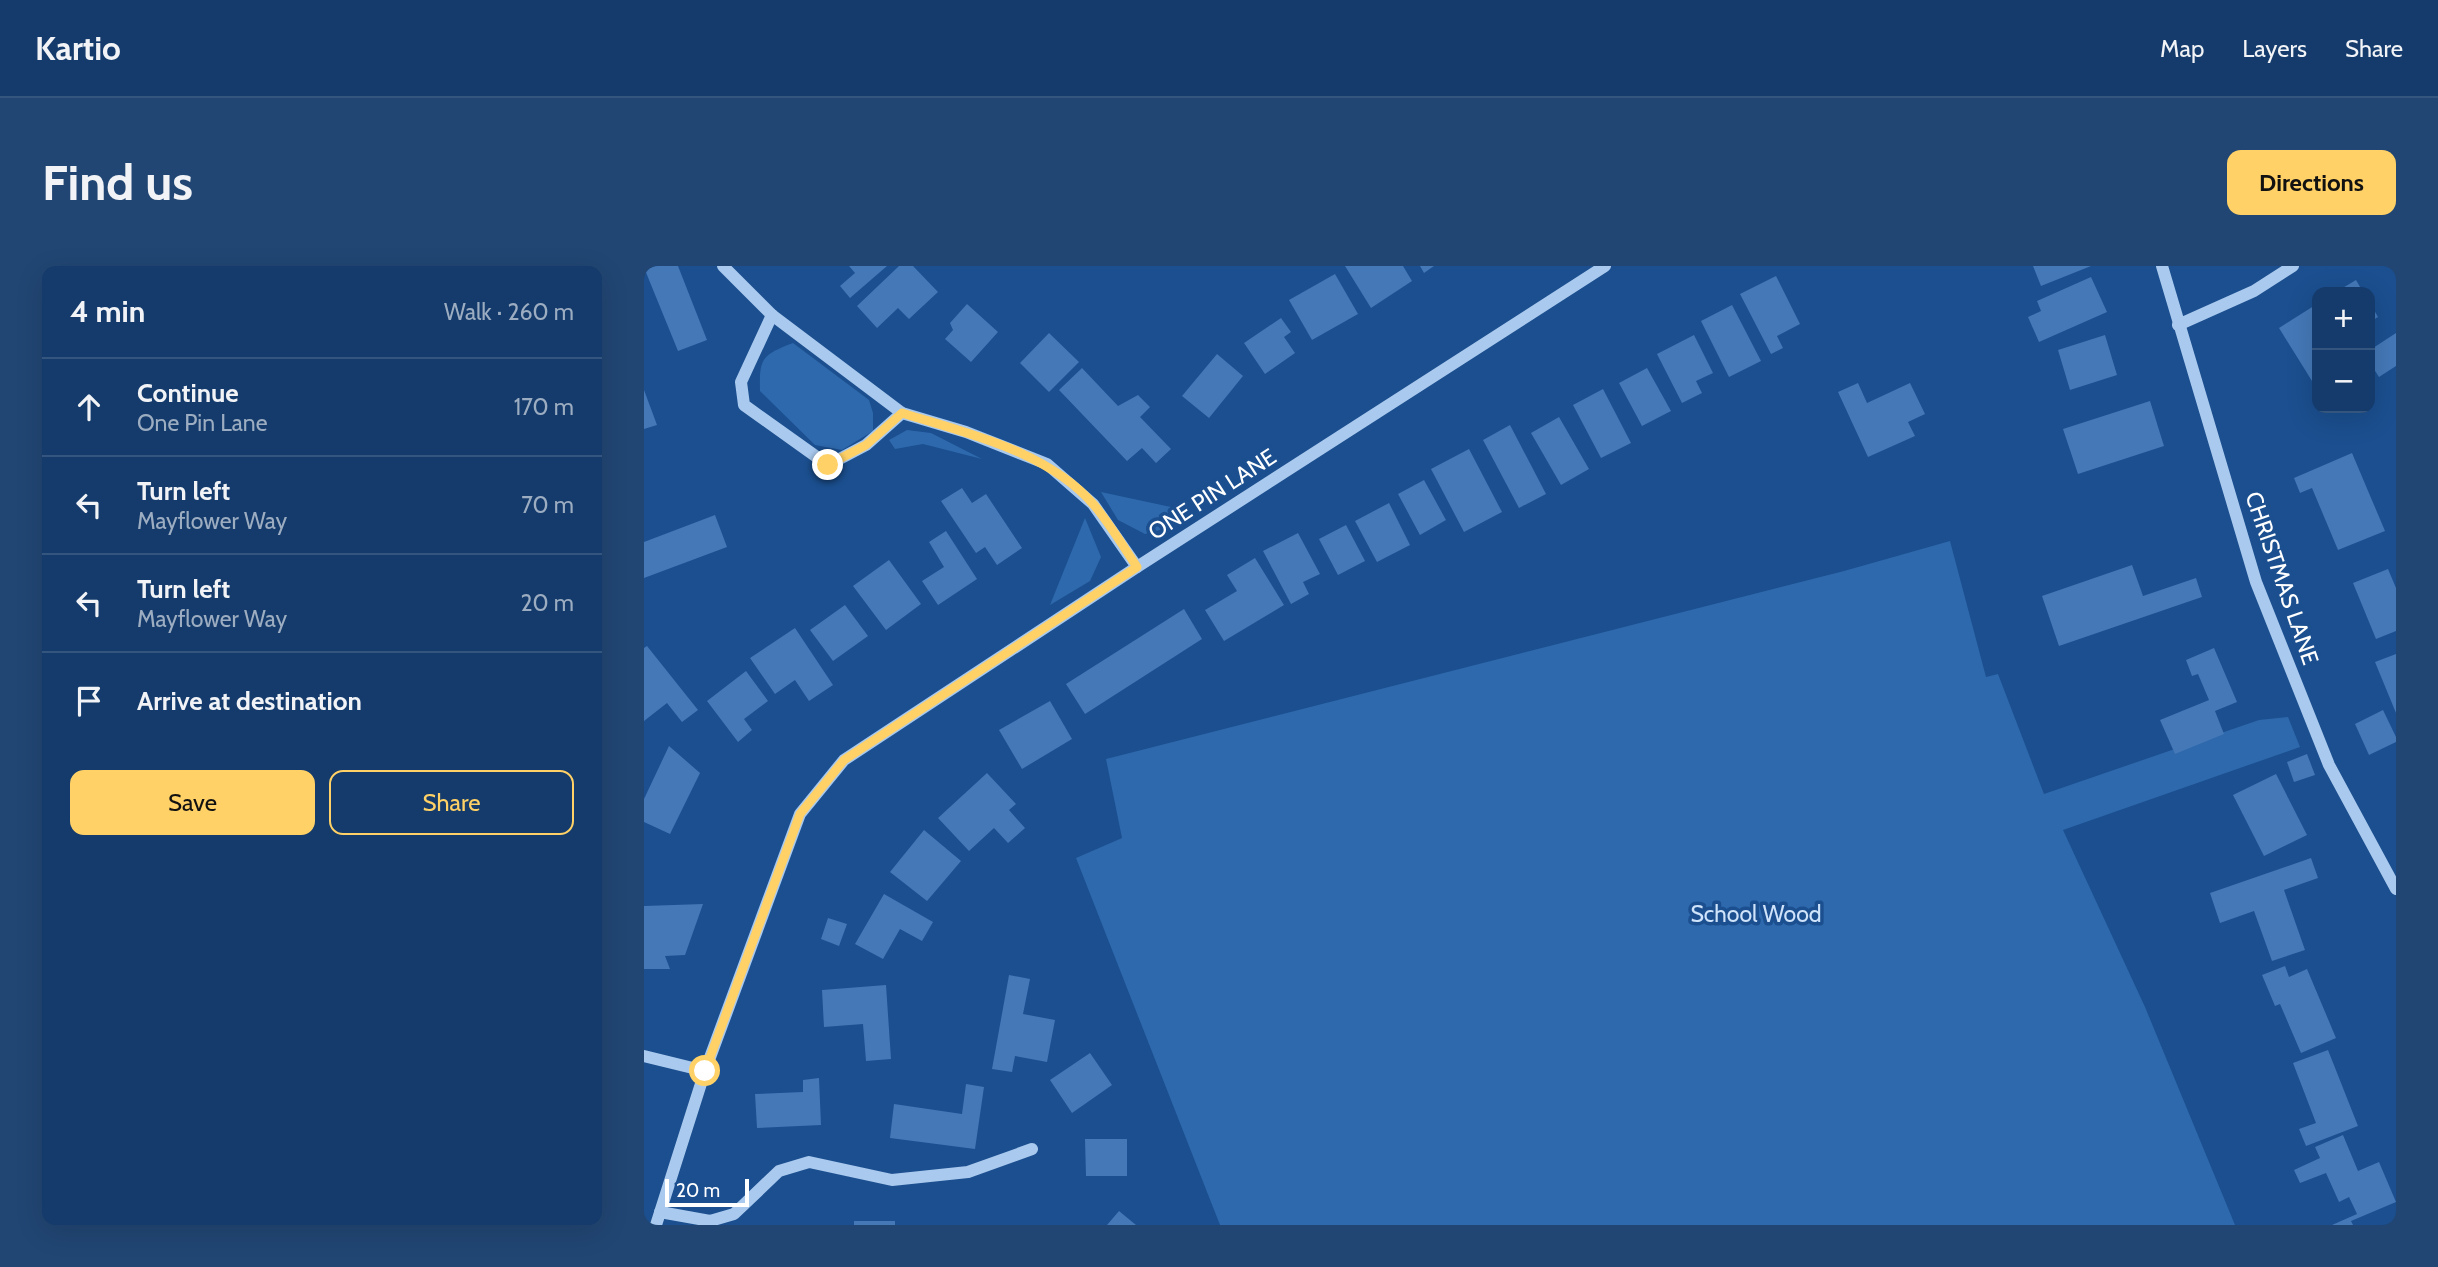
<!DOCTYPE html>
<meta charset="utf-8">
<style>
:root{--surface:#143b6b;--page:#214673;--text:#f1f3f6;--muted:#9dadc1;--line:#33557e;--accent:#ffd166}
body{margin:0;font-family:Cabin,sans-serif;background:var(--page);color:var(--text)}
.controls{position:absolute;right:21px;top:21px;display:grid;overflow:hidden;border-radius:14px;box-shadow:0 7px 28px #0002}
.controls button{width:63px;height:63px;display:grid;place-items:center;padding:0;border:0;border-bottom:2px solid var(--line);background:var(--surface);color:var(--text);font:35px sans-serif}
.scale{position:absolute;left:21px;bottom:18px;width:84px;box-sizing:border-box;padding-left:7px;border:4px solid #fff;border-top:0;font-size:19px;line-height:24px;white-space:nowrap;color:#fff;-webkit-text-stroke:5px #1b4f8f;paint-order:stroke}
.stop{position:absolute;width:21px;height:21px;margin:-16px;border:5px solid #ffd166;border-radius:50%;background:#fff}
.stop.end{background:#ffd166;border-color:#fff;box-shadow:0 2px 7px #0008}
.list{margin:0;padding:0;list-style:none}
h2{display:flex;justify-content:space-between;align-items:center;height:91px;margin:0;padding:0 28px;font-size:30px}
h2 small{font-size:23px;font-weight:400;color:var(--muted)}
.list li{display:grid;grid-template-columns:46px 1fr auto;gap:21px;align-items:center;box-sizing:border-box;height:98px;padding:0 28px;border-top:2px solid var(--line)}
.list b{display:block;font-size:26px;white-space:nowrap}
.list p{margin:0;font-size:23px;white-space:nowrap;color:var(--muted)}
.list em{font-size:23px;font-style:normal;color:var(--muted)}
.actions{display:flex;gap:14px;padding:21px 28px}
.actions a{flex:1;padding:16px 0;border:2px solid var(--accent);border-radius:14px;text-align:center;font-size:24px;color:var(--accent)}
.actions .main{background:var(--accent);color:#111}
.icon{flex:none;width:38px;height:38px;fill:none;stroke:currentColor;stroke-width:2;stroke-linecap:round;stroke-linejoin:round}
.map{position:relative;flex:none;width:1752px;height:959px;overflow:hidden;border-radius:14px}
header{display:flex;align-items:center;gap:42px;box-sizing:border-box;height:98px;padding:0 35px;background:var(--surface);border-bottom:2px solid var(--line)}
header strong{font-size:33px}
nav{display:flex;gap:38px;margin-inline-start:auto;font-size:24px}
.intro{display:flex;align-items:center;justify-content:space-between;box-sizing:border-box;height:168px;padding:0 42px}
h1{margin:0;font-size:49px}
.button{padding:18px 32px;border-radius:14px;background:var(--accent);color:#111;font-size:24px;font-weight:700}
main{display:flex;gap:42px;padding:0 42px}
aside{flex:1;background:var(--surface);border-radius:14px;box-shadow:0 7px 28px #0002}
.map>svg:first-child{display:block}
</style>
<header>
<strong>Kartio</strong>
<nav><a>Map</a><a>Layers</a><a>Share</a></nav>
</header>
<div class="intro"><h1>Find us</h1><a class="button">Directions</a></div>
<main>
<aside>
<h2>4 min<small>Walk · 260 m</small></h2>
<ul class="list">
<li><svg class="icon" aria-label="ahead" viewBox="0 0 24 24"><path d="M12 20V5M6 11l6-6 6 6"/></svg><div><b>Continue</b><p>One Pin Lane</p></div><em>170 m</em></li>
<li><svg class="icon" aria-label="left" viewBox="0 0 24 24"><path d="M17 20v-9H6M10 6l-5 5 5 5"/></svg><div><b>Turn left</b><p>Mayflower Way</p></div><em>70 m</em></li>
<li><svg class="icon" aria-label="left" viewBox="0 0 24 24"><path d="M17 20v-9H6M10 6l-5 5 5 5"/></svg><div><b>Turn left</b><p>Mayflower Way</p></div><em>20 m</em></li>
<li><svg class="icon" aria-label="arrive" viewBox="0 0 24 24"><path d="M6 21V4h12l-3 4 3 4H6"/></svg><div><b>Arrive at destination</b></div></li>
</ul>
<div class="actions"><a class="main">Save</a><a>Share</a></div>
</aside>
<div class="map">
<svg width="1752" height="959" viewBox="0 0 1752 959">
<rect width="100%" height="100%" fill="#1b4f8f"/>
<g fill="#2e69ad">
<path d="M149,77L225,134L229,147V165L198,184L171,179L116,125C115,92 118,89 149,77Z"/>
<path d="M263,164L287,167L338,193L279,178L251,183L245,174Z"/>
<path d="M457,226L541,244L527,261L501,268L474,254Z"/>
<path d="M441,252L457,291L446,315L406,339Z"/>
<path d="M1306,275L1342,411L1354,408L1400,528L1615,454L1644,451L1656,481L1419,564L1501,741L1591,959H576L432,592L478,572L462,493L1200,305Z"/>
</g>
<g fill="#4478b7">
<path d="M11,0H34L63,74L34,85L1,4Z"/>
<path d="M205,0H243L206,32L196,20L211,7Z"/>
<path d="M255,0H269L294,26L265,53L254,42L233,62L213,40Z"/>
<path d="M701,0H759L768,15L727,42Z"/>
<path d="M776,0H790L780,7Z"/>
<path d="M1389,0H1447L1397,20Z"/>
<path d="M691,8L714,48L668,74L645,34Z"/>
<path d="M1132,10L1156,58L1133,70L1139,82L1127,88L1096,28Z"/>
<path d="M1447,11L1463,46L1395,76L1384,51L1397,45L1393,35Z"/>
<path d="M1712,14L1719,26H1692Z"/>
<path d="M1726,37L1734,51L1726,56Z"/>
<path d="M323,38L354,66L327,96L301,73L309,64L306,57Z"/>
<path d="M1673,38V123L1635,62Z"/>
<path d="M1088,39L1117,95L1085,111L1057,55Z"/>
<path d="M637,52L647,66L640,71L651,87L621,108L600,77Z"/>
<path d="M405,67L435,96L405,126L376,97Z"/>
<path d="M1752,67V100L1735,111L1726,97V84Z"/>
<path d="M1050,69L1069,107L1052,115L1058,127L1038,137L1013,88Z"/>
<path d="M1461,69L1473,109L1426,124L1414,84Z"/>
<path d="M573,88L599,110L565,152L538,130Z"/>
<path d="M438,102L474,140L494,129L506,141L496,151L527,183L512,197L498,182L483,195L415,124Z"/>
<path d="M1003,102L1027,145L998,160L975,117Z"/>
<path d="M1214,117L1223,137L1266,117L1281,148L1264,156L1271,170L1224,191L1194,126Z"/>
<path d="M959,123L987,177L957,192L929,139Z"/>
<path d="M0,124L13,159L0,163Z"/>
<path d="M1506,135L1520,180L1434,208L1419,163Z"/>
<path d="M915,151L945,203L917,219L887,167Z"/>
<path d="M866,159L902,228L875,242L839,174Z"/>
<path d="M825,183L858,246L820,266L787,203Z"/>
<path d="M1708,187L1741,265L1694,284L1668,222L1656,227L1650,212Z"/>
<path d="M780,214L802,254L776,269L754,228Z"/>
<path d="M318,222L328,237L342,228L378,282L353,299L341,281L332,287L297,235Z"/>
<path d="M745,237L766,279L733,296L711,255Z"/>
<path d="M71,249L83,281L0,312V276Z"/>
<path d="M702,259L721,295L694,309L675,273Z"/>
<path d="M302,265L333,313L294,339L278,315L300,301L285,276Z"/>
<path d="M654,267L676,308L659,316L665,328L647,338L619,285Z"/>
<path d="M611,292L640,339L580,375L561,344L593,325L583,309Z"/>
<path d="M245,294L277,338L242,364L209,320Z"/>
<path d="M1488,299L1499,330L1552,312L1558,331L1415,380L1398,330Z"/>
<path d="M1744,303L1752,322V365L1732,373L1709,317Z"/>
<path d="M201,339L224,370L189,395L166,364Z"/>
<path d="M540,343L558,373L441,448L422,418Z"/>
<path d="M151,362L189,419L165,435L151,414L131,428L106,392Z"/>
<path d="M3,380L54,444L38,456L23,437L0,455V382Z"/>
<path d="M1570,382L1593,436L1571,445L1580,468L1531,488L1516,454L1565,434L1554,408L1548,410L1542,394Z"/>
<path d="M1752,388V447L1731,396Z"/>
<path d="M102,405L124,435L100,453L108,464L94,476L63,435Z"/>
<path d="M406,435L428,473L378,503L355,464Z"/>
<path d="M1739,444L1752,471V476L1725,489L1711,458Z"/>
<path d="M25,480L56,507L26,568L0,556V533Z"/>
<path d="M1663,488L1671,509L1650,516L1643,496Z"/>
<path d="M343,507L372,538L365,544L381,562L364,577L350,562L325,585L294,552Z"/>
<path d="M1632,508L1663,569L1620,590L1589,529Z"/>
<path d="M280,564L317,595L283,635L246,606Z"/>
<path d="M1667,592L1674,612L1640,624L1661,684L1628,695L1610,645L1576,657L1566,627Z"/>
<path d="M240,628L289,656L278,675L256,663L239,693L211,678Z"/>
<path d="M59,638L41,689L21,690L26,703H0V640Z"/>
<path d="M184,652L203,658L195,680L177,673Z"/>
<path d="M1641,700L1645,711L1663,703L1692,772L1657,787L1636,738L1631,740L1618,709Z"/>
<path d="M365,709L386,713L379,748L411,754L403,796L371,790L368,806L348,803Z"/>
<path d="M242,719L247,793L222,795L219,758L180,761L178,724Z"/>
<path d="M1684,784L1714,860L1662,880L1655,863L1672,857L1649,797Z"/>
<path d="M446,787L468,819L428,847L406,814Z"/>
<path d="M175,812L177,859L113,862L111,828L159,826V814Z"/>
<path d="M322,818L340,821L331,883L246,872L250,838L318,848Z"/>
<path d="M1699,869L1714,905L1735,896L1752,936L1707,955L1709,959H1688L1713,948L1705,931L1695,936L1682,907L1656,917L1650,904L1676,892L1671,881Z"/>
<path d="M441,873H483V910H442Z"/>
<path d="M475,945L492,959H463Z"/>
<rect x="210" y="955" width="41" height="4"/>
</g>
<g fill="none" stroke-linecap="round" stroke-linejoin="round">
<g stroke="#a9c9ee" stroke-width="12">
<path d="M79,0L128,49L258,147L322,166L403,198L449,238L493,301"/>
<path d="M1518,0L1612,316L1685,499L1752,623"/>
<path d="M128,49L97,116L100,139L184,199L222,179L258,147"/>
<path d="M1534,59L1610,25L1649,0"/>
<path d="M0,790L61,805"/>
<path d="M16,946L66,955L90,948L135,905L165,896L248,914L324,906L388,883"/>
<path d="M12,959L61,805L156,548L200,494L493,301L961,0"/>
</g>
</g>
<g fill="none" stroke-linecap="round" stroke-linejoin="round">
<path stroke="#ffd166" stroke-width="9" d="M61,805L156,548L200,494L493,301C479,280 466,258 450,239C404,185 322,167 258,147L222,179L184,199"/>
</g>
<g text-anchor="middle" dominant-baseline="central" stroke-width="7" stroke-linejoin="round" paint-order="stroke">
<g font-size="23" fill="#fff" stroke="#1b4f8f">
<text transform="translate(568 228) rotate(-33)">ONE PIN LANE</text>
<text transform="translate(1638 312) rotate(71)">CHRISTMAS LANE</text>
</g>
<g font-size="23" fill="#cfe3fa" stroke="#1b4f8f">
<text x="1112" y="648">School Wood</text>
</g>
</g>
</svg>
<div class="controls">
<button>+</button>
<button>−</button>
</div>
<div class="scale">20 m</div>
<div class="stop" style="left:61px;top:805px"></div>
<div class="stop end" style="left:184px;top:199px"></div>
</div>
</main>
